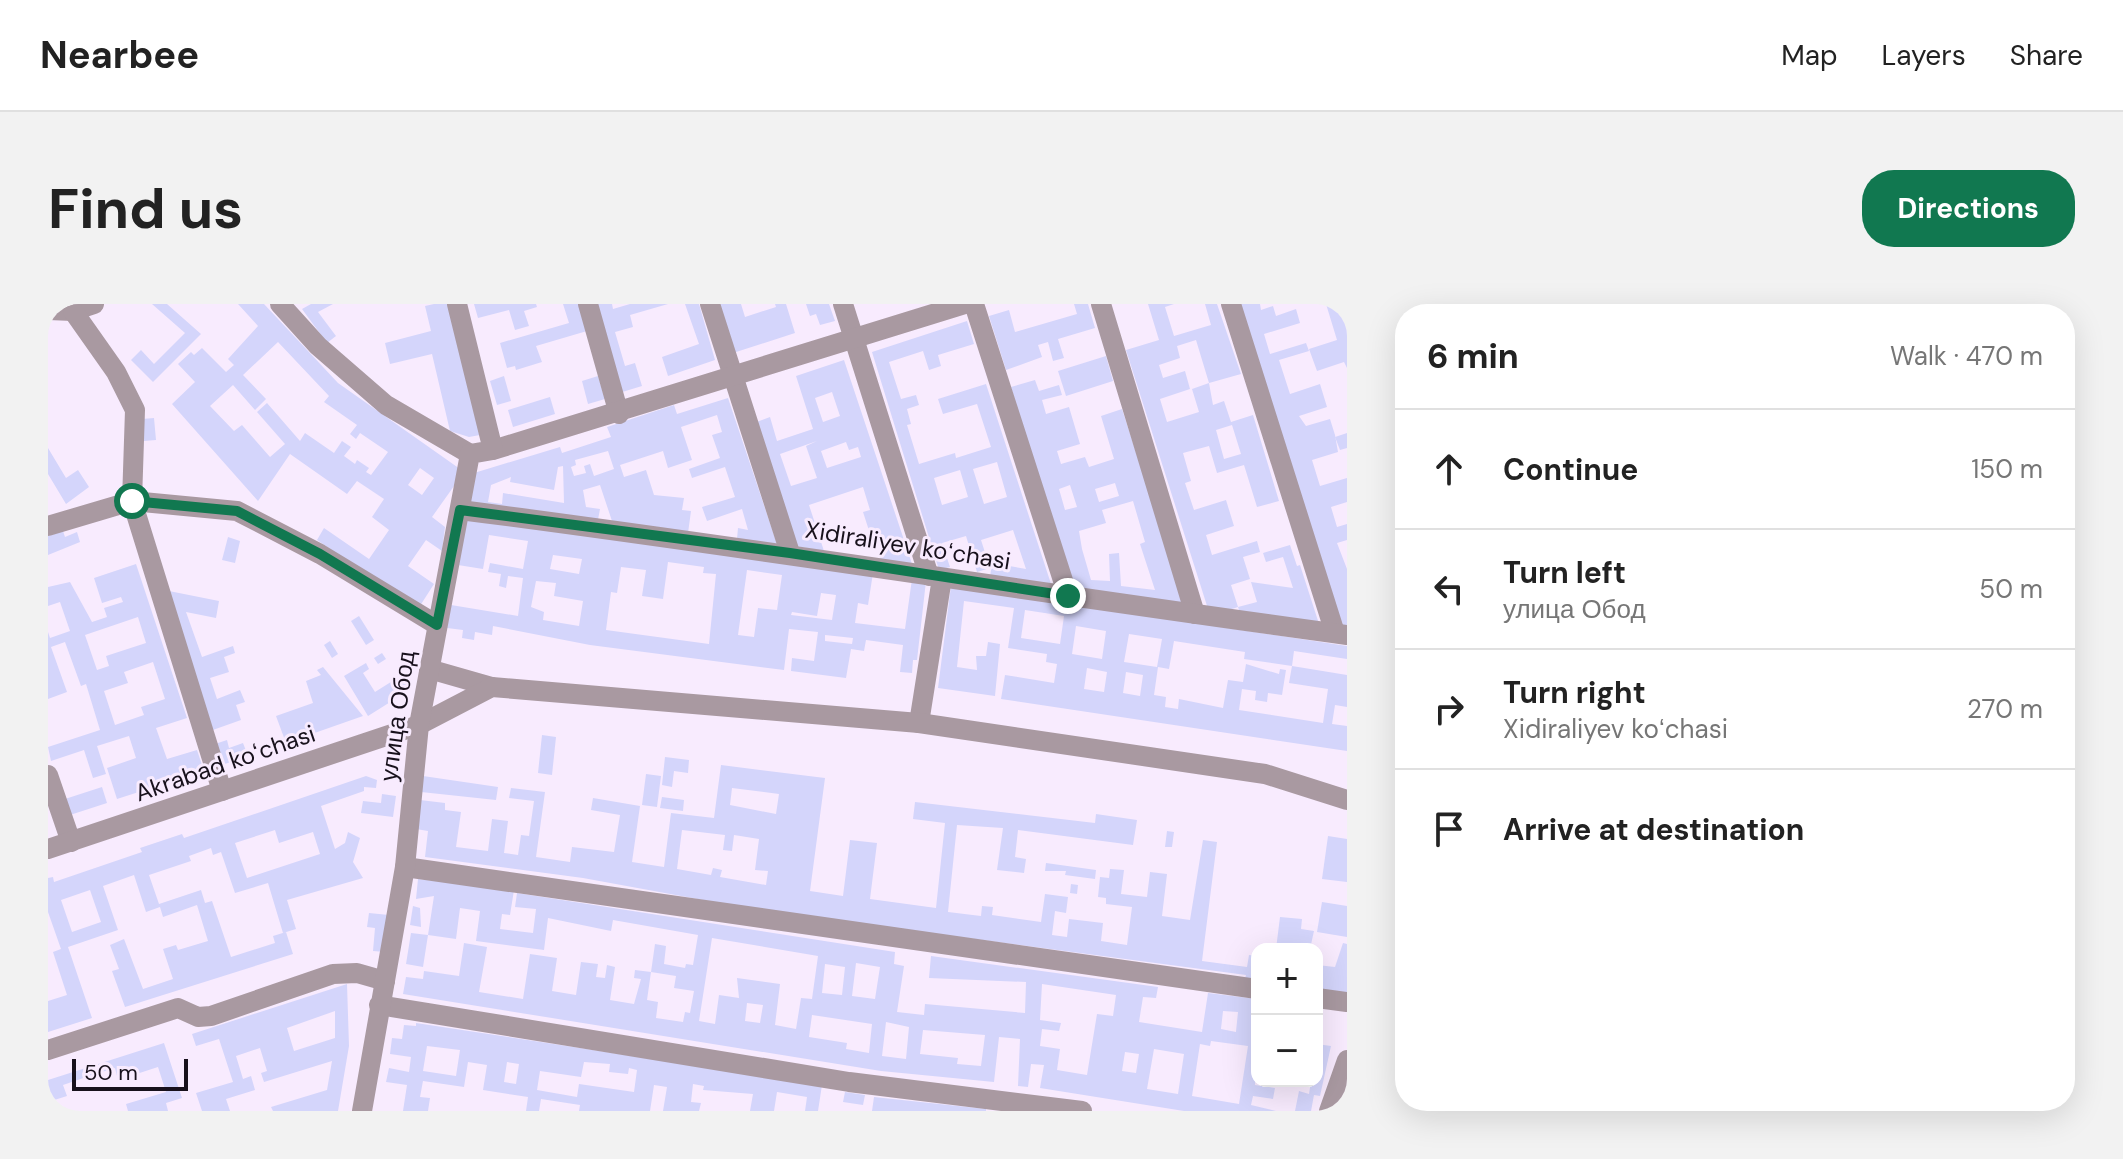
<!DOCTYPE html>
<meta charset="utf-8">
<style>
:root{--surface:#fff;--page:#f2f2f2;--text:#222;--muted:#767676;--line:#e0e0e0;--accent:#117850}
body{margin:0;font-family:"DM Sans",sans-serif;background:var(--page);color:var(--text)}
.controls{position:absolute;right:24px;bottom:24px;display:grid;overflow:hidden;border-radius:16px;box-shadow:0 8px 32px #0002}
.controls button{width:72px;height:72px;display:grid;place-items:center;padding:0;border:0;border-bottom:2px solid var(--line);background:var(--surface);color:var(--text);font:40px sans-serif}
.scale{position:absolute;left:24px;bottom:20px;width:116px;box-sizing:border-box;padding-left:8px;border:4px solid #18111c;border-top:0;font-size:22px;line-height:28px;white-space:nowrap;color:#18111c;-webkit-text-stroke:6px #f8ebfe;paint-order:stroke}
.stop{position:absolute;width:24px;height:24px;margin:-18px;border:6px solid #117850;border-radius:50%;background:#fff}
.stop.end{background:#117850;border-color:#fff;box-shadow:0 2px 8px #0008}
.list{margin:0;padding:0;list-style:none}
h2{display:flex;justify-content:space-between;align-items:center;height:104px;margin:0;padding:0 32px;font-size:34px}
h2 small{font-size:26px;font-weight:400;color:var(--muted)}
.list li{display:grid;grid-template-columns:52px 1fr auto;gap:24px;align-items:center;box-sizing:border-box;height:120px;padding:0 32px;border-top:2px solid var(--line)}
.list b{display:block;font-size:30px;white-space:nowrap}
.list p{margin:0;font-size:26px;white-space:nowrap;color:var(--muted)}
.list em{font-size:26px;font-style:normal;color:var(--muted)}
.icon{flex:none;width:44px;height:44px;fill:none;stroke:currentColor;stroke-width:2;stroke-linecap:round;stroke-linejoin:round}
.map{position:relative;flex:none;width:1299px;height:807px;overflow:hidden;border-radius:32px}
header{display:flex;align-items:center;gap:48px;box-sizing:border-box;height:112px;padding:0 40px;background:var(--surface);border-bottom:2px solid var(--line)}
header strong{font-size:38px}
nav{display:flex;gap:44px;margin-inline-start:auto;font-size:28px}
.intro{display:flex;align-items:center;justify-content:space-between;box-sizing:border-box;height:192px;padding:0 48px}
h1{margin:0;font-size:56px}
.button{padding:20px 36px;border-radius:32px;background:var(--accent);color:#fff;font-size:28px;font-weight:700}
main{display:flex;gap:48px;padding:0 48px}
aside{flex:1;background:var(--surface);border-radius:32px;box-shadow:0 8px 32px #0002}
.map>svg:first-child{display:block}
</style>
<header>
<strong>Nearbee</strong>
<nav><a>Map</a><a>Layers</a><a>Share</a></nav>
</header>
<div class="intro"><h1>Find us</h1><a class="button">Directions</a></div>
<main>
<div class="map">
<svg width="1299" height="807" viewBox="0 0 1299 807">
<rect width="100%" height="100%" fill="#f8ebfe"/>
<g fill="#d4d5fb" fill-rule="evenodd">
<path d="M104,0H119L153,30L105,78L83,56L93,46L106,60L137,29Z"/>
<path d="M190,0H216L290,79L412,165L411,175L384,213L397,223L394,247L378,236L360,262L386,280L370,305L269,236L276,224L321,255L341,226L324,213L336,195L309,177L299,190L242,150L210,197L124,100L147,78L130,60L143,48L146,51L154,44L178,68L186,61L180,55L210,22ZM230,38L281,92L276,98L309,121L302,130L308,135L312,129L340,148L323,171L318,168L321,164L309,156L307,160L296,152L303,143L294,137L286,149L257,129L252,137L219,99L209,108L237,140L222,153L194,121L186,127L162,102L185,81L207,106L218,95L195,71ZM372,164L386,174L374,191L360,181Z"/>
<path d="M263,0H285L270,8L288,32L279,39L254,5Z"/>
<path d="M386,0H400L432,131L421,133L402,127L384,50L342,60L337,39L383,27L377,2Z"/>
<path d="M426,0H488L489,3L476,7L481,22L467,26L461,6L430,14Z"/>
<path d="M515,0H531L539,27L488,42L494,58L468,66L467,62L459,64L452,39L521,19Z"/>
<path d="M544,0H564L565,5L582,0H620L582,11L585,23L567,28L577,62L587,59L594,82L571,89Z"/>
<path d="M637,0H651L667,56L620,72L614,53L651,40Z"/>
<path d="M670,0H693L697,13L728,3L727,0H738L747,29L685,49Z"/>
<path d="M758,0H781L787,17L772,21L768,10L762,12Z"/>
<path d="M1026,0H1040L1047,24L1010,35L1016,54L1005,57L1000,38L990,41L994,53L958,66L941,12L961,6L967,28L1029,10Z"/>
<path d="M1100,0H1126L1117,3L1126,32L1163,21L1157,0H1169L1193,70L1161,79L1148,36L1129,42L1132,54L1111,61L1115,74L1137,67L1142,85L1112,95L1119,118L1151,108L1144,85L1161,79L1165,101L1176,97L1183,118L1205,111L1231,197L1209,203L1196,161L1169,169L1161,142L1135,149L1143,177L1137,179L1146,206L1178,196L1186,222L1158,231L1164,251L1209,237L1212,248L1195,253L1202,275L1183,281L1190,303L1181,306L1160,305L1078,46L1111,36ZM1184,121L1193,150L1176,155L1168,126Z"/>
<path d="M1190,0H1212L1213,6L1225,2L1228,12L1248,5L1252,19L1216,30L1222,50L1258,39L1261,47L1231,56L1242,90L1272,80L1279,103L1251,112L1258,122L1282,115L1287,131L1290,148L1264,156L1272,182L1299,174V198L1283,203L1289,223L1299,220V236L1289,239L1299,265V327L1292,326Z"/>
<path d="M1278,0H1299V64L1296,58L1269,67L1261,45L1289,36Z"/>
<path d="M919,17L926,40L890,51L893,62L881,66L875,47L841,58L853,95L868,91L871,101L859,105L863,120L859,121L871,160L907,149L908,154L943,143L929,100L895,110L890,95L938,80L1004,283L942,273L944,259L978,265L965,226L933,236L942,264L929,268L918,232L894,239L902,263L891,266L824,48ZM949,158L959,193L936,200L925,165ZM912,166L920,193L894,201L886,174Z"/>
<path d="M1058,52L1065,77L1018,92L1010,67Z"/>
<path d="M796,56L864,260L832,255L835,241L826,242L815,208L822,206L815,183L761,201L776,247L747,242L706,119L722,113L729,137L765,125L748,72ZM784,88L792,112L775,118L767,94ZM769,137L758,142L769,174L743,182L732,150ZM798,138L801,146L810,143L813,153L779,164L773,147Z"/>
<path d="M456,72L463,97L449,101L442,77Z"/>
<path d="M550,72L557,95L540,100L534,77Z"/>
<path d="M987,76L991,87L1011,81L1014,91L994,96L998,110L1021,103L1032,140L1009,147L1013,160L1037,153L1041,163L1066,155L1053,112L1074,105L1138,303L1023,289L963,83ZM1067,179L1071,192L1051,198L1047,185ZM1022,181L1029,203L1017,206L1011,185ZM1085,197L1097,238L1092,240L1107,286L1073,282L1071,249L1061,250L1062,277L1043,276L1034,245L1031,227L1058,219L1054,206Z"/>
<path d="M502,93L507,110L465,123L460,106Z"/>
<path d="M680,94L729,240L689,235L690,224L700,226L694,205L659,217L654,203L687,193L677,163L644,174L641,165L672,154L664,131L674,128L669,111L633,123L644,156L620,164L615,147L572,161L576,173L598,166L606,191L636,194L634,206L643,207L640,229L565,220L552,181L535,186L538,203L552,205L549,221L420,201L426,169L512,143L514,149L563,133L559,123L626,101L629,110ZM560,147L566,165L546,172L542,160L536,162L538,169L526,172L523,163L528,161L527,156ZM515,162L516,199L455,189L454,200L440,198L443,181L463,173L462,178L506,186L510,163Z"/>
<path d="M106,114L108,136L96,137L94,115Z"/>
<path d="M1299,129V144L1292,146L1287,133Z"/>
<path d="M0,144L18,174L30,166L41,183L18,200L0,170Z"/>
<path d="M419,210L825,269L820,301L810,299L807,319L857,325L864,275L878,277L869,356H865L864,369L852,368L855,341L818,336L816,347L803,345L798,374L743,367L744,354L766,357L770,328L741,325L736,366L542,341L445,322L444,331L427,328L426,336L414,334L415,326L399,324L403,301L470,312L475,274L460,272L458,284L451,282L453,270L440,268L442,259L475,265L480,237L441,231L435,265L410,261ZM505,251L534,255L531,270L502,265ZM620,258L656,263L655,269L668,270L661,340L558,326L563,288L569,289L573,263L598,266L594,292L615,295ZM699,266L734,271L729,306L710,304L706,333L690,331ZM488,277L508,279L506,292L535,297L531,322L495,316L496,308L483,303ZM773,289L788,291L784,316L743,311L744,308L769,312ZM777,331L805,334L804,340L777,337Z"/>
<path d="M15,227L17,233L29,228L32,238L0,251V232Z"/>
<path d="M180,233L192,237L187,259L174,256Z"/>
<path d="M1242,241L1249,262L1252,261L1272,323L1192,309L1190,303L1209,298L1203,278L1245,284L1235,253L1218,258L1215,249Z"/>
<path d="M88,260L139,414L108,424L119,455L149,446L156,467L69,495L59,464L88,454L81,432L49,442L58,470L45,474L36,446L3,457L0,443L52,426L38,380L33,382L17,338L3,343L19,388L0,395V328L2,334L22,327L12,298L0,302V283L22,278L44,318L59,313L56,304L75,298L73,293L54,299L46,274ZM90,313L98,339L58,352L61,362L49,366L37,331ZM105,358L117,395L93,403L96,411L67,421L56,387L80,379L76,368Z"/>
<path d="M903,282L1299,342V355L1246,347L1244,362L1196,355L1197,348L1126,337L1121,365L1110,363L1106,391L1118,393L1117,403L1130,405L1131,395L1175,404L1180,376L1195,378L1198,360L1231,370L1232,365L1238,366L1234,391L1220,389L1219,398L1207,396L1208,387L1194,385L1191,406L1275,419L1280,385L1241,379L1244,362L1299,371V403L1287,401L1284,420L1299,422V447L953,395L957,371L1006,379L1009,360L998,358L999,350L960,344L966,304L916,297L909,363L929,366L928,352H938L940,338L952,340L947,392L890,384ZM977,306L1016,312L1012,340L973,334ZM1028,322L1058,327L1054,355L1024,350ZM1081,330L1114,335L1109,363L1076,358ZM1039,364L1059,368L1056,388L1036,385ZM1078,368L1095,371L1092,392L1075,389Z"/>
<path d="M116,286L171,297L168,314L138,308L154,353L185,342L187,349L176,353L181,368L162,374L169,395L192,386L197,398L188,401L193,416L162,427Z"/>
<path d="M311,312L326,336L318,341L303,317Z"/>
<path d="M282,337L290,350L284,354L276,341Z"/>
<path d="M334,349L338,355L330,360L326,354Z"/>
<path d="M318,359L321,365L315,369L327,388L354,371L363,385L320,412L296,372Z"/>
<path d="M275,363L315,412L238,439L228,412L265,399L258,377L273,371L269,366Z"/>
<path d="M494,431L508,433L504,471L490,469Z"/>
<path d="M179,436L181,444L195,439L200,452L174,461L167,440Z"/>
<path d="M617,453L641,456L640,469L626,467L624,483L614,481Z"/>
<path d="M673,461L777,474L762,587L795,592L802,536L829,539L822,595L888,604L897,519L865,515L867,498L1047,519L1048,510L1089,516L1085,541L970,526L967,553L978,555L976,569L949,566L955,524L909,521L900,608L933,612L934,602L945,603L944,611L993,618L997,590L1020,593L1018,609L1007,607L1004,631L1019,633L1021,615L1055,619L1053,637L1079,641L1084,603L1058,600V594L1050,593L1052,573L1061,574L1062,565L1076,566L1073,590L1099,593L1102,568L1119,570L1114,612L1142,616L1155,536L1169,538L1154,657L1199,663L1201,651L1209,652V676L1197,675L1198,671L715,607L535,574L377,553L380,527L368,525L372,496L397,499V506L413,508L408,543L440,547L444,515L460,517L456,549L470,551L473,531L481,532L486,497L461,494L463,484L497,488L488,553L522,558L524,543L566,548L572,511L543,506L545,494L592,502L584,558L616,563L623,509L666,514ZM684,484L731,490L728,510L682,501ZM634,526L677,531L675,546L684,547L686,531L711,535L707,566L720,567L718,581L672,573L674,566L665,564L663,571L629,565Z"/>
<path d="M598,470L613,472L609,503L594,501Z"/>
<path d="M318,472L329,476L328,484L316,483V487L273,502L287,545L297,539L300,528L312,534L305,558L315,574L239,596L248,625L235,629L220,579L187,589L173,548L165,551L163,544L141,552L143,557L101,571L111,600L153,586L157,599L164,597L183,653L227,639L225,632L238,628L245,650L77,703L64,667L71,665L62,641L76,635L95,685L125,675L115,645L128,641L130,646L160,637L149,601L115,613L112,603L98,608L86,571L55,582L70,626L20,643L44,714L0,728V697L19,691L5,648L13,645L0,608V574L5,573L6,578L94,548L92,544L134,530L136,534ZM227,526L231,539L265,528L272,550L199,574L187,539ZM42,586L53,618L24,628L13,596Z"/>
<path d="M375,472L450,483L448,496L373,488Z"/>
<path d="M54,483L59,499L22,511L17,495Z"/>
<path d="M334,490L348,492L345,513L313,509L315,497L333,499Z"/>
<path d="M614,493L636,496L635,507L612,504Z"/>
<path d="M1119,527L1126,528L1124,543H1117Z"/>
<path d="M1280,532L1299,535V578L1274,575Z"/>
<path d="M998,559L1048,566L1047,575L1017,571L1018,567H997Z"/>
<path d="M370,575L466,586L462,611L454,610L452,625L485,629L488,605L467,603L469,589L847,648L846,660L856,662L849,708L876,711L877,700L977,709L978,678L881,674L883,652L1110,683L1108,694L1095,693L1091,718L1154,728L1160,689L1209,695L1207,781L1227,784L1225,795L1205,792L1203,801L1228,807H1136L992,784L996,761L983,760L980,783L970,782L972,735L951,733L946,778L833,767L355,690L358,673L375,675L376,667L411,672L416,639L439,643L431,688L475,695L482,650L509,654L504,687L528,691L533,658L550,660L548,673L557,674L559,661L567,663L562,696L586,700L593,675L586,674L587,666L603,668L599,696L610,698L608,714L635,718L637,708L642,709L646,687L626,684L628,672L603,668L607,640L618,642L616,660L637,664L638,660L645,661L650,631L565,616L563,627L500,614L496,646L428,637L432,607L412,604L408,635L380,631L375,663L358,660L363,629L380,631L386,592L368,595ZM664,634L770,652L764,695L753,694L748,725L727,721L732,680L689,674L691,694L671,691L667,720L651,717ZM808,659L832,663L827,695L804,692ZM777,660L797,663L794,691L774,689ZM994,680L1068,691L1065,712L1049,710L1039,771L1009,766L1012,745L992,742L994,725L1011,727L1013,719L992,716ZM699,699L715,701L712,719L697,717ZM1175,707L1190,708L1188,728L1173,725ZM764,711L824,720L821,749L798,745L799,739L761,733ZM838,718L861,723L858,755L834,752ZM875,726L937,731L933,762L909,760L910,754L872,750ZM1163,737L1200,742L1191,800L1144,792L1152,740L1162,742ZM1106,745L1136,750L1130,790L1099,785ZM1077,748L1091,750L1088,769L1074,767Z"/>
<path d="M1023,580L1030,581L1029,590L1022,589Z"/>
<path d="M1274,598L1299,602V633L1269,628Z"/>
<path d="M365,602L372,604L373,623L362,621Z"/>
<path d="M321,609L341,611L337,648L325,647L327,624L319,623Z"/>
<path d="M1232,613L1254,615L1253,625L1266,627L1262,645H1228Z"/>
<path d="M1295,639L1299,640V689L1269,685V661L1287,663Z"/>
<path d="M299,680L301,742L290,807H225L223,803L279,786L284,757L216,778L213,769L219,767L212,744L188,752L195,775L203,772L207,786L178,795L182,807H154L148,789L185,778L171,735L148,742L144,730ZM287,707V734L246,747L239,724Z"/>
<path d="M368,719L774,781L770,807H757L759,793L729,788L726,807H702L705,790L655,786L656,782L645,780L643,798L653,799L651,807H615L619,783L606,781L602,807H531L532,801L493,795L491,807H478L480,793L435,786L439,761L420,758L416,783L375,777L372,793L382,794L380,807H355L359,781L338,778L341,764L361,768L363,753L342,750L344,734L354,735L356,721L368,722ZM379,742L412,746L408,772L375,767ZM459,758L471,760L468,780L456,778ZM536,758L562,760L561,768L580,770L581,764L589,766L586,788L531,780L529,793L489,786L492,767L533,773Z"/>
<path d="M116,739L134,794L118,799L120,807H80L78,800L118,788L110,763L70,776L67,764L47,770L15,781L19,792L0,798V776Z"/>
<path d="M1269,740L1283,742L1272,792L1266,791L1263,807H1247L1251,787L1261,790L1263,777H1269Z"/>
<path d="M1299,786V806L1291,804Z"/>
<path d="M797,788L817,791L815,801L795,798Z"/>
<path d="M826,793L938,805V807H824Z"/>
</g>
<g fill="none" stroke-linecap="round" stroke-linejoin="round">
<g stroke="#a999a1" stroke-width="20">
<path d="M232,0L270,42L338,101L422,150"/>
<path d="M540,0L571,110"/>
<path d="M662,0L742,249"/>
<path d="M795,0L881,272"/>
<path d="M926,0L1020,292"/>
<path d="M1053,0L1147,310"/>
<path d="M1183,0L1287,329"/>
<path d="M0,6L25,7L46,0"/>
<path d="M25,7L68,68L87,106L84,197L174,487"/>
<path d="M445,146L917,0"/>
<path d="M412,206C708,244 1003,291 1299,331"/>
<path d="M0,222L84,197L189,207L272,250L389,321"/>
<path d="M381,365L444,383"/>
<path d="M871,419L894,274"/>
<path d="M0,471L23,538"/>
<path d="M0,545L371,421L444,383L871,419L1217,470L1299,496"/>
<path d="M357,563L1209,685"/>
<path d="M1269,694L1299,698"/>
<path d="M331,701L801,778L1034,807"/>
<path d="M0,746L130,704L150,713L163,712L285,670L309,669L337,677"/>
<path d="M314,807L357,563L371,421L422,150L445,146L409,0"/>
<path d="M1281,807L1299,756"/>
</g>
</g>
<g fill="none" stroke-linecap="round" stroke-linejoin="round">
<path stroke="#117850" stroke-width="10" d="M84,197L189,207L272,250L389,321L412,206L742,249L1020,292"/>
</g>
<g text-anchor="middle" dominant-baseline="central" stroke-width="6" stroke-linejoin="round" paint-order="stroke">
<g font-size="24" fill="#18111c" stroke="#f8ebfe">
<text transform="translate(860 241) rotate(9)">Xidiraliyev koʻchasi</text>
<text transform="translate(349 412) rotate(-82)">улица Обод</text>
<text transform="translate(177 459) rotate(-19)">Akrabad koʻchasi</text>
</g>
</g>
</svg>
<div class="controls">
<button>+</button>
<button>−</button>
</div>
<div class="scale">50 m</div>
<div class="stop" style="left:84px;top:197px"></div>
<div class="stop end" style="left:1020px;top:292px"></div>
</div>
<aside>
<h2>6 min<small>Walk · 470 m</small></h2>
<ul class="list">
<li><svg class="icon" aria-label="ahead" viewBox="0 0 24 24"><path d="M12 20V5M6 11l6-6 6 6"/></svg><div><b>Continue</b></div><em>150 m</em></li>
<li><svg class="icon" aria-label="left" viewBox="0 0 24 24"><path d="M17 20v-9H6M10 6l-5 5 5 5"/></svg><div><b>Turn left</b><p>улица Обод</p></div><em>50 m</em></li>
<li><svg class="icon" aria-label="right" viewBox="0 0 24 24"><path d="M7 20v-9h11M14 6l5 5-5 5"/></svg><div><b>Turn right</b><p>Xidiraliyev koʻchasi</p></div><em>270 m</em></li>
<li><svg class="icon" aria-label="arrive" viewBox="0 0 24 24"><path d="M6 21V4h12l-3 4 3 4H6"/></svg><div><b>Arrive at destination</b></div></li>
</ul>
</aside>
</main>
